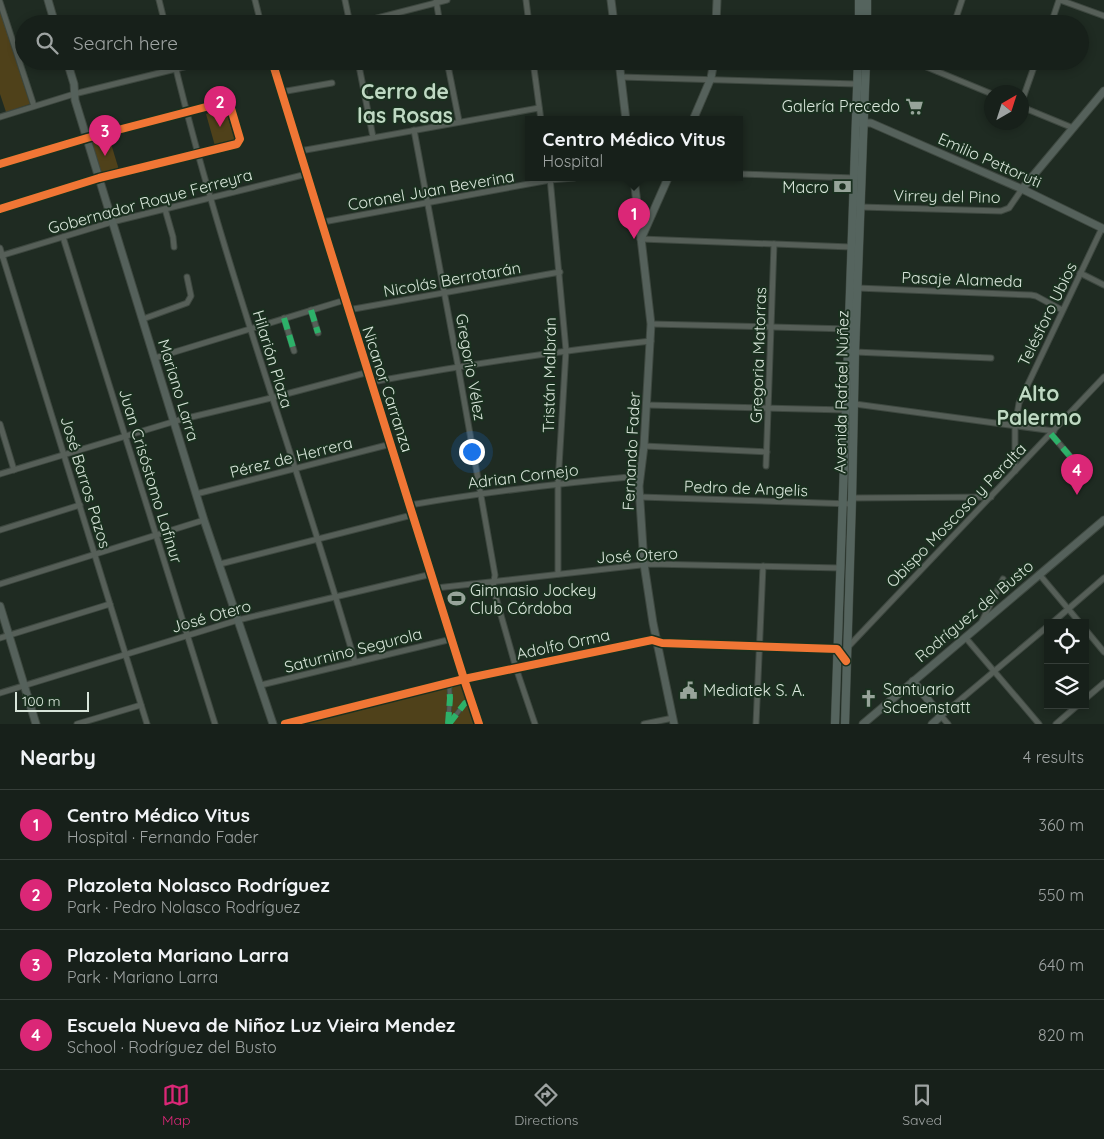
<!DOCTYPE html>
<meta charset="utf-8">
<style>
:root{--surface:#17201a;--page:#242d27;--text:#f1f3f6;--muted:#9ea3a2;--line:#363e39;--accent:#db2777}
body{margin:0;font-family:Quicksand,sans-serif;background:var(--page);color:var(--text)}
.controls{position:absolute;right:15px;bottom:15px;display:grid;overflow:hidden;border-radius:0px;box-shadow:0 2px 8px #0003}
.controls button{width:45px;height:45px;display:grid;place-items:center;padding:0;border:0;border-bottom:1px solid var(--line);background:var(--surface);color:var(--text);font:25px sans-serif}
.compass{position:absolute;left:984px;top:85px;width:45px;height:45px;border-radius:50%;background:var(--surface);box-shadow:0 2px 8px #0003;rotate:39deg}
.scale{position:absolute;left:15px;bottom:12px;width:74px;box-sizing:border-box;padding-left:5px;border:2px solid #d8e5da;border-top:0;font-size:14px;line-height:18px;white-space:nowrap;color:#d8e5da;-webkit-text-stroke:4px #1a301f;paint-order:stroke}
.you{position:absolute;left:471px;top:451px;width:18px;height:18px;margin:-12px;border:4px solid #fff;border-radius:50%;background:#1a73e8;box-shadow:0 0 0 8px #1a73e833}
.badge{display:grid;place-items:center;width:32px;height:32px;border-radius:50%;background:var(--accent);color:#fff;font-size:16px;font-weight:700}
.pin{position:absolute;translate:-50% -41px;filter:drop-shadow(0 1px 2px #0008)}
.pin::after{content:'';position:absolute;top:26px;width:18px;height:15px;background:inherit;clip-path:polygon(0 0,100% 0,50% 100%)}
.popup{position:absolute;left:525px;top:116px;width:218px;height:65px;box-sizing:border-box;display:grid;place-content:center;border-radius:0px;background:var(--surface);filter:drop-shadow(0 1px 4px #0005);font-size:16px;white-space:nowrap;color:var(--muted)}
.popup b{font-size:19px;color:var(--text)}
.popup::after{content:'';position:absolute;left:50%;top:100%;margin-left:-10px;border:10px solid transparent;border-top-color:var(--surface)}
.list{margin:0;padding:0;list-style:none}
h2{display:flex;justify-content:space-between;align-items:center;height:65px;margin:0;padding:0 20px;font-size:21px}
h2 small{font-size:16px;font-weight:400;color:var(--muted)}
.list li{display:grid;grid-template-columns:32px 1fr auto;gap:15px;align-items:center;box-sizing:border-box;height:70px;padding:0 20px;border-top:1px solid var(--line)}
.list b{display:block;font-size:19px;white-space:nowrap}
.list p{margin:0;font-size:16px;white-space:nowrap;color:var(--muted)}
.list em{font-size:16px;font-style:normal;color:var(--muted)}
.icon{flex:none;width:28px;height:28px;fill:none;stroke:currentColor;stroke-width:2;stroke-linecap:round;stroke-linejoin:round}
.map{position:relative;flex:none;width:1104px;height:724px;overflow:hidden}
.search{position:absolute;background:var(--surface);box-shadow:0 2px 8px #0003;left:15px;right:15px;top:15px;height:55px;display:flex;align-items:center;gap:12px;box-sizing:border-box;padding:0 18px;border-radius:28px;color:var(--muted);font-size:19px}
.sheet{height:345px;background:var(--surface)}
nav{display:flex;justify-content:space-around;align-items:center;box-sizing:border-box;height:70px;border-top:1px solid var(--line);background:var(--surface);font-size:14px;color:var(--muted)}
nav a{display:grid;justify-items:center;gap:2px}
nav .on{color:var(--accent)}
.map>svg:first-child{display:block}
</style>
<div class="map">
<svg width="1104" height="724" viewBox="0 0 1104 724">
<rect width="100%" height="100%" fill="#1f2b22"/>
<g fill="#4f411a">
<path d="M0,11L30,104L6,112L0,94Z"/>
<path d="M225,108L235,140L215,146L206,114Z"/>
<path d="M109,137L119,170L102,175L91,142Z"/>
<path d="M464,679L479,724H285Z"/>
</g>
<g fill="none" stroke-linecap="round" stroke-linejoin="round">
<defs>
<g id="pedestrian">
<path d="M448,724L450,698L449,682"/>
<path d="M449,724L465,703L472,702"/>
</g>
<g id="minor">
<path d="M159,0L165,24"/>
<path d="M255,0L261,24"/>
<path d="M345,0L350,24"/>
<path d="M436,0L440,24"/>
<path d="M526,0L529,24"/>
<path d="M1060,0L1104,16"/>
<path d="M0,2L34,106"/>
<path d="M354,24L447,0"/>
<path d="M954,24L962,0"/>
<path d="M1051,24L1059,0"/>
<path d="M174,61C223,265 297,461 355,662"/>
<path d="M272,61C318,212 365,362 412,513C429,568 447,623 464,679L479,724"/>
<path d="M358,61L373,137"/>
<path d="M447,61L459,121"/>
<path d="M533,61L541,120"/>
<path d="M912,61L992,94"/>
<path d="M937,71L941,61"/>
<path d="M621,77L857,84"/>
<path d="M281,92L332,83"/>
<path d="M1022,101L1036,61"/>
<path d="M1022,107L1073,128"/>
<path d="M0,117L74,94L208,61"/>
<path d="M414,130L458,366L495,575L493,587L516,668L535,724"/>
<path d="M300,151L539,108"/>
<path d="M0,164L87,138L225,102L230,105L240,139L237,144L99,178L0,209"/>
<path d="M739,174L855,178"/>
<path d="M550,178L566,350L558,483V574"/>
<path d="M860,207L1001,211L1009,208L1022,189"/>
<path d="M165,209L173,237L174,247"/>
<path d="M323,222L550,180L574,178"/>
<path d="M63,237L215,724"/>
<path d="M641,239L851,247"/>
<path d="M0,248L147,724"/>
<path d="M0,256L112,222L307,174"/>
<path d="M1080,273L1104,285"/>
<path d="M857,288L1031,295L1036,296L1062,310"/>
<path d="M311,310L318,333"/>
<path d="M348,310L560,272"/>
<path d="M284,318L294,351"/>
<path d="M143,319L187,303L191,296L187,277"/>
<path d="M651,324L849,329"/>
<path d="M855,352L991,358"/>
<path d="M155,358L345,300"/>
<path d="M372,382C465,365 557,351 651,341"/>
<path d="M855,404L1054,431"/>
<path d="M647,405L846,410"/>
<path d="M0,424L14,470"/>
<path d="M1051,434L1080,468"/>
<path d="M644,446L767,452"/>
<path d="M766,466L774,244"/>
<path d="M1015,471V426L1019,403L1102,228"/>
<path d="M0,474L179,420L271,398L369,372"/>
<path d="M196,494L391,444"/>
<path d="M640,497L852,504"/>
<path d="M852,498L991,497"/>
<path d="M410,505C486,492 562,483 640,476"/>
<path d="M0,530L80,505"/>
<path d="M220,564L412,515"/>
<path d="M1039,574L1080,623"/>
<path d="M0,584L204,520"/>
<path d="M436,588L650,564L841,568"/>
<path d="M982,621L1003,579"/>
<path d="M1052,623L1104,578"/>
<path d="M1085,629L1104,652"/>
<path d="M965,637L1039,724"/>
<path d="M0,638L110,604"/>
<path d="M847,648L1104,377"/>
<path d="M261,685L452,639"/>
<path d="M0,693L238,620L432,574"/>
<path d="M1085,699L1104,683"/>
<path d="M77,724L141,705"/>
<path d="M285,724L464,679L652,640L662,643L837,649L846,660"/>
<path d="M644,724L673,718"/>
<path d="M756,724L763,566"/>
<path d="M948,724L941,716L1048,626"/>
<path d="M1056,724L1078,705"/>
</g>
<g id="secondary">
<path d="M48,0L55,24"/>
<path d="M611,0L614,24"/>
<path d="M716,24L717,0"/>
<path d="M67,61L74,84L75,100L204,520L273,724"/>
<path d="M619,61L626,120"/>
<path d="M693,120L711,78L714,61"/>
<path d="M860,123H871L1022,189L1104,229"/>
<path d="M634,178L651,324L644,446L639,486L644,564L653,623L674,724"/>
<path d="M1022,189L1104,91"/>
<path d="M641,239L668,178"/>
<path d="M0,606L36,724"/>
<path d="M913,681L941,716L932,724"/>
<path d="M863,724L1104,520"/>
</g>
<g id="primary">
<path d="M859,24V0"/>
<path d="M867,24V0"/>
<path d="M835,724L858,61"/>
<path d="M845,724L852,498L855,352L866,61"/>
</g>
</defs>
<use href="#pedestrian" stroke="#3e4840" stroke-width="5.5"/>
<use href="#minor" stroke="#3e4840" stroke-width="7"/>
<use href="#secondary" stroke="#3e4840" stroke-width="9"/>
<use href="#primary" stroke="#3e4840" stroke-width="9"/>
<use href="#pedestrian" stroke="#565f58" stroke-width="4"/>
<use href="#minor" stroke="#565f58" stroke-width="5"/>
<use href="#secondary" stroke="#55615b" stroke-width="7"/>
<use href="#primary" stroke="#55645e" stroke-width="8"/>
<g stroke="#2db169" stroke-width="6" stroke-dasharray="12 6" stroke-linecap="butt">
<path d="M311,310L318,333"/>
<path d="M284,318L294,351"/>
<path d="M1051,434L1080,468"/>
<path d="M448,724L450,698L449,682"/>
<path d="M449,724L465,703L472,702"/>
</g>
<defs>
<g id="cycleway">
<path d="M272,61C318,212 365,362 412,513C429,568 447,623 464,679L479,724"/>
<path d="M0,164L87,138L225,102L230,105L240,139L237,144L99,178L0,209"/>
<path d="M285,724L464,679L652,640L662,643L837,649L846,661"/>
</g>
</defs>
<use href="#cycleway" stroke="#1a301f" stroke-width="11"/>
<use href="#cycleway" stroke="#f07635" stroke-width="8"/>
</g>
<defs>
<symbol id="supermarket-bare" viewBox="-9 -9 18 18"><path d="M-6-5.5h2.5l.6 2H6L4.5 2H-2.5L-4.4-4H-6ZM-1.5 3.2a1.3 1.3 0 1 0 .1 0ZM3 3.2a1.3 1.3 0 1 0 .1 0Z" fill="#97a49a" stroke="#1a301f" stroke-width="2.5" paint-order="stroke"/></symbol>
<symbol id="bank-bare" viewBox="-9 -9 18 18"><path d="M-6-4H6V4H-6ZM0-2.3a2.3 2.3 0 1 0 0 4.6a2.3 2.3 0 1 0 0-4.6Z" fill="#97a49a" stroke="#1a301f" stroke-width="2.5" paint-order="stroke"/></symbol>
<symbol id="stadium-bare" viewBox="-9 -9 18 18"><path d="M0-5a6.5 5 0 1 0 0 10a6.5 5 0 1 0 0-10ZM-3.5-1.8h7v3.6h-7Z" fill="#97a49a" stroke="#1a301f" stroke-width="2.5" paint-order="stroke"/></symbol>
<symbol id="civic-bare" viewBox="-9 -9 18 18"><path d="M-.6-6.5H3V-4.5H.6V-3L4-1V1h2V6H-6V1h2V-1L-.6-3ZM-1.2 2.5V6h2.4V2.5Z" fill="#97a49a" stroke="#1a301f" stroke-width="2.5" paint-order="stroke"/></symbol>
<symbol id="church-bare" viewBox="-9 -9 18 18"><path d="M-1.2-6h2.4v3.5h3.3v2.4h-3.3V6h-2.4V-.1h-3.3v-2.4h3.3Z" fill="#97a49a" stroke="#1a301f" stroke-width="2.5" paint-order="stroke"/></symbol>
</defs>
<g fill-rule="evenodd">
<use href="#supermarket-bare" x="902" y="94" width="25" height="25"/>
<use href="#bank-bare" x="830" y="174" width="25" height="25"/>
<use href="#stadium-bare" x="444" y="586" width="25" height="25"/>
<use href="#civic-bare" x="676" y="678" width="25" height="25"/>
<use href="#church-bare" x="856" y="686" width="25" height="25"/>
</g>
<g text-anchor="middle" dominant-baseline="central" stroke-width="4" stroke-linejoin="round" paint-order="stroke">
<g font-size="16" fill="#d8e5da" stroke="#1a301f" text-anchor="start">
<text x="900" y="106" text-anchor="end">Galería Precedo</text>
<text x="829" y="187" text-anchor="end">Macro</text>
<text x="470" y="590">Gimnasio Jockey<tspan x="470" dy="18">Club Córdoba</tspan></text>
<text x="883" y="689">Santuario<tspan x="883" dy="18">Schoenstatt</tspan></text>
<text x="703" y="690">Mediatek S. A.</text>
</g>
<g font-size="16" fill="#d8e5da" stroke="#1a301f">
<text transform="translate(990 160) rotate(24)">Emilio Pettoruti</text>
<text transform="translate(431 190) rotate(-10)">Coronel Juan Beverina</text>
<text transform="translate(947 196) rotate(1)">Virrey del Pino</text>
<text transform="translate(150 201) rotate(-15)">Gobernador Roque Ferreyra</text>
<text transform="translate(452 279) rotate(-10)">Nicolás Berrotarán</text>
<text transform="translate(962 279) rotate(2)">Pasaje Alameda</text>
<text transform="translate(1047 314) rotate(-64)">Telésforo Ubios</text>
<text transform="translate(758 355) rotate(-88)">Gregoria Matorras</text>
<text transform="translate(273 359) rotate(73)">Hilarión Plaza</text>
<text transform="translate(471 367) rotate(80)">Gregorio Vélez</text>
<text transform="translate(549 375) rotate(-89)">Tristán Malbrán</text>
<text transform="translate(388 389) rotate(72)">Nicanor Carranza</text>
<text transform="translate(179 390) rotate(73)">Mariano Larra</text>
<text transform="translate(841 392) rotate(-89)">Avenida Rafael Núñez</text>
<text transform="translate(631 451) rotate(-87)">Fernando Fader</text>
<text transform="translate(291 457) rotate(-14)">Pérez de Herrera</text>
<text transform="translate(151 476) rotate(73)">Juan Crisóstomo Lafinur</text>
<text transform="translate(523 476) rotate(-7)">Adrian Cornejo</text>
<text transform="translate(86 482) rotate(73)">José Barros Pazos</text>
<text transform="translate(746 488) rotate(2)">Pedro de Angelis</text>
<text transform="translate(956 515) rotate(-46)">Obispo Moscoso y Peralta</text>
<text transform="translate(637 555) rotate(-3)">José Otero</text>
<text transform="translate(974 611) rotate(-40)">Rodríguez del Busto</text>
<text transform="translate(211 616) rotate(-16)">José Otero</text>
<text transform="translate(563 644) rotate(-12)">Adolfo Orma</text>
<text transform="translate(353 650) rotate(-14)">Saturnino Segurola</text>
</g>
<g font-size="21" font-weight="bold" fill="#bfd9c3" stroke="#1a301f">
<text x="405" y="91">Cerro de<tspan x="405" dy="24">las Rosas</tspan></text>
<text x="1039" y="393">Alto<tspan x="1039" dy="24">Palermo</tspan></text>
</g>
</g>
</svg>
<div class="controls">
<button><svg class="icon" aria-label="locate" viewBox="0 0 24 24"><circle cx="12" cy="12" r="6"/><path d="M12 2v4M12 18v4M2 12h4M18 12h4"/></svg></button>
<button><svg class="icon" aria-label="layers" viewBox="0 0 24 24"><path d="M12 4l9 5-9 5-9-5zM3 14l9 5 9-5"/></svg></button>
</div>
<svg class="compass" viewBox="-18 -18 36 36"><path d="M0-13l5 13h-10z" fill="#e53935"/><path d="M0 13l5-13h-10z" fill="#9ea3a2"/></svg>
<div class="scale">100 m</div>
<div class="you"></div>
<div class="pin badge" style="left:634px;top:239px">1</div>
<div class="popup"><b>Centro Médico Vitus</b>Hospital</div>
<div class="pin badge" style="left:220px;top:127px">2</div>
<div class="pin badge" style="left:105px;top:156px">3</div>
<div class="pin badge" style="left:1077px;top:495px">4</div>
<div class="search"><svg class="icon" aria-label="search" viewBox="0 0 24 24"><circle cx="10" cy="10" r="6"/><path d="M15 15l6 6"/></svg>Search here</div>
</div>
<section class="sheet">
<h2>Nearby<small>4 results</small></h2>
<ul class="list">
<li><span class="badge">1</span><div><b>Centro Médico Vitus</b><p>Hospital · Fernando Fader</p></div><em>360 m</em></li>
<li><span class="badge">2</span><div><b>Plazoleta Nolasco Rodríguez</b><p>Park · Pedro Nolasco Rodríguez</p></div><em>550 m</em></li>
<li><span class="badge">3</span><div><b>Plazoleta Mariano Larra</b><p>Park · Mariano Larra</p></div><em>640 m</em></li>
<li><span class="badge">4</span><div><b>Escuela Nueva de Niñoz Luz Vieira Mendez</b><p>School · Rodríguez del Busto</p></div><em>820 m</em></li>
</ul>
</section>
<nav>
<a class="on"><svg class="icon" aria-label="map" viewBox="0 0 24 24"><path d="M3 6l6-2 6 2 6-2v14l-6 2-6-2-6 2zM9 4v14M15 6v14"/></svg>Map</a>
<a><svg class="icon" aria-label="directions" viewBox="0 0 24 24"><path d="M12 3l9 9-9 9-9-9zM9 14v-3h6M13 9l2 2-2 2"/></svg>Directions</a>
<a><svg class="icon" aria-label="saved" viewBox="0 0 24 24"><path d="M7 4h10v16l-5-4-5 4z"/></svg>Saved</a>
</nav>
